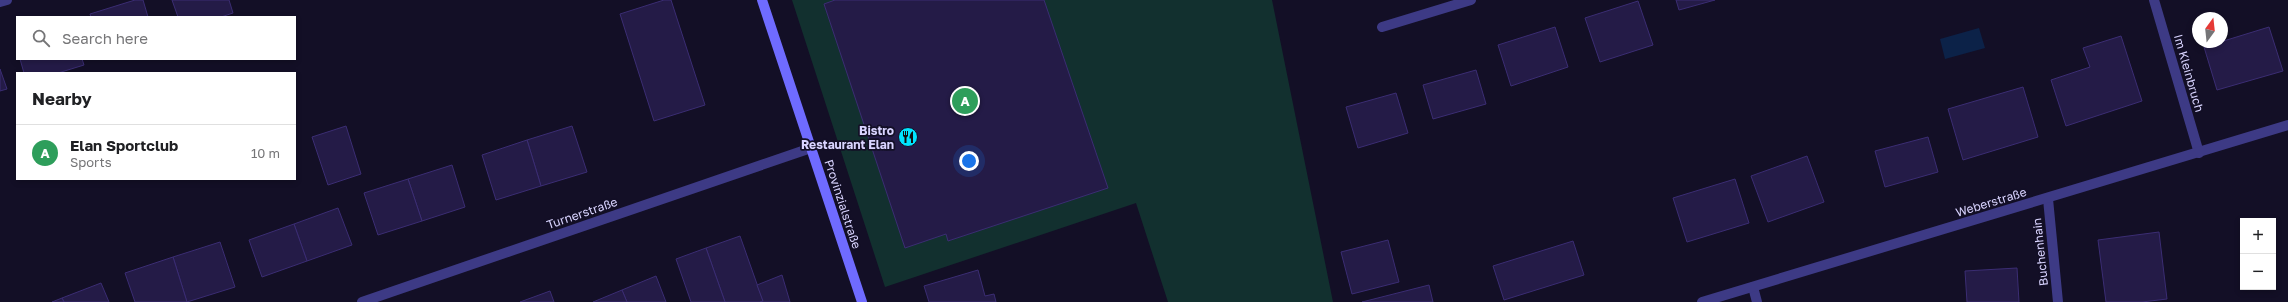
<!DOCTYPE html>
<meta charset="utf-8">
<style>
:root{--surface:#fff;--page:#f2f2f2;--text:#202124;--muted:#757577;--line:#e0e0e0;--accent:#111827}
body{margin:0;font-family:"Golos Text",sans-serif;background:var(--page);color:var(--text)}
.controls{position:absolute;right:12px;bottom:12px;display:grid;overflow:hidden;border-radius:0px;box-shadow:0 2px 6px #0003}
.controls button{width:36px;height:36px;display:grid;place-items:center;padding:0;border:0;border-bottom:1px solid var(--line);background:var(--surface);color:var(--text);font:20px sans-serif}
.compass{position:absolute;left:2192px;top:12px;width:36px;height:36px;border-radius:50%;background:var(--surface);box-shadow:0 2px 6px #0003;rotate:15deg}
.you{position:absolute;left:969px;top:161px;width:14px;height:14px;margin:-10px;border:3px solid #fff;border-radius:50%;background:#1a73e8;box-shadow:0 0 0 6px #1a73e833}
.badge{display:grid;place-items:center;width:26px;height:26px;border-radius:50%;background:var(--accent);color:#fff;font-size:13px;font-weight:700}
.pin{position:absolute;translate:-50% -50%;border:2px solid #fff;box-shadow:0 1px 4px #0006}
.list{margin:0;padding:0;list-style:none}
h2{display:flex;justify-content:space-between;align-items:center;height:52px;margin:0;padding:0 16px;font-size:17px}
h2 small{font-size:13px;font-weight:400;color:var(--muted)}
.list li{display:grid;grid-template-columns:26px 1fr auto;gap:12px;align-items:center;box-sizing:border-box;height:56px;padding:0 16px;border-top:1px solid var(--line)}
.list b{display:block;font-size:15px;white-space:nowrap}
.list p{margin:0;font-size:13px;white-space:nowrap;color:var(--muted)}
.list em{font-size:13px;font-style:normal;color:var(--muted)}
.icon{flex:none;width:22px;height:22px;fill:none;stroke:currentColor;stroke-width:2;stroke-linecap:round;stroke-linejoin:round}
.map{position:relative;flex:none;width:2288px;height:302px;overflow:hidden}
.search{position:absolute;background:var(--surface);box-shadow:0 2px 6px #0003;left:16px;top:16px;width:280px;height:44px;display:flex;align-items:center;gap:10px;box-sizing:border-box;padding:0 14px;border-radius:0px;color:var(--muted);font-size:15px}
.panel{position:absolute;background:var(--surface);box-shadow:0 2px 6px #0003;left:16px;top:72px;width:280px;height:108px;border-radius:0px}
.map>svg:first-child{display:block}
</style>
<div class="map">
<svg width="2288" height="302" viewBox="0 0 2288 302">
<rect width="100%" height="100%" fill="#130f26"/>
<path fill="#12302f" d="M792,0H1272L1333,302H1168L1136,203L885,287Z"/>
<path fill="#0c2248" d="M1979,28L1985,48L1945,59L1940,39Z"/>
<g fill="#241b47" stroke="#3b2d73">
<path d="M135,0H143L148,17H91L90,14Z"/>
<path d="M172,0H229L233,13L221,17H178Z"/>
<path d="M664,0H671L705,105L654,121L620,14Z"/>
<path d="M835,0H1044L1108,188L948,241L946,234L905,248L824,4Z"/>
<path d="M1676,0H1715L1679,10Z"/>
<path d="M1638,1L1653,45L1600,62L1585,18Z"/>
<path d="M1555,27L1568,67L1511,86L1498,45Z"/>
<path d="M2269,27L2283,71L2217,90L2204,47Z"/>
<path d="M2121,36L2142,101L2066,126L2051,80L2090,67L2083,48Z"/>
<path d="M20,59H82L84,65L58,73H24Z"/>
<path d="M0,69L7,89L0,91Z"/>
<path d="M1476,70L1486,104L1433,119L1423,85Z"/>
<path d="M2023,87L2038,137L1963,160L1948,109Z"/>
<path d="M1396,93L1408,133L1358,148L1346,107Z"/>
<path d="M346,126L361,174L328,185L312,137Z"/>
<path d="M572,126L587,172L541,186L527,140Z"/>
<path d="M1928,137L1938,172L1885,187L1875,151Z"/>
<path d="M527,140L541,186L496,200L482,155Z"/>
<path d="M1807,156L1824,202L1768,222L1751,176Z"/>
<path d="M452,165L465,207L422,221L408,179Z"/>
<path d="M408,179L422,221L378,235L364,193Z"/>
<path d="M1735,179L1749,223L1687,242L1673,198Z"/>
<path d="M338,208L352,245L307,261L294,224Z"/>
<path d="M294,224L307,261L262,277L249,240Z"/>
<path d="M2159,232L2167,299L2142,302H2106L2098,240Z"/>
<path d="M740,236L763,301L760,302H725L706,248Z"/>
<path d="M1388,240L1399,282L1352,294L1341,252Z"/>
<path d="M1573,241L1584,275L1504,300L1493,266Z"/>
<path d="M220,242L235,287L187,302L173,257Z"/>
<path d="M706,248L725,302H691L676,259Z"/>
<path d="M173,257L187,302H135L125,273Z"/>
<path d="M2017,268L2019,302H1967L1965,271Z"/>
<path d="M978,270L985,296L994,294L996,302H929L924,286Z"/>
<path d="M782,275L790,302H760L763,301L757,285Z"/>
<path d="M656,276L666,302H627L622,290Z"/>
<path d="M101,283L109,302H64L62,298Z"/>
<path d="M1429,285L1433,302H1362Z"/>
<path d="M622,290L627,302H593Z"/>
<path d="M550,291L554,302H520Z"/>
<path d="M62,298L64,302H52Z"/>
</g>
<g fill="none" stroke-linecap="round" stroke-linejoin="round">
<g stroke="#3d3a85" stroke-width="10">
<path d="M2154,0L2199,153"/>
<path d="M0,2L7,0"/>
<path d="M1382,27L1471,0"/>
<path d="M2048,199L2058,302"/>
<path d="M1753,287L1757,302"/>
<path d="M362,302L811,148"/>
<path d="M1702,302L2288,125"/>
</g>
<path stroke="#6f6bff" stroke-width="10" d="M762,0L862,302"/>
</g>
<defs>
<symbol id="restaurant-disc" viewBox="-11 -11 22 22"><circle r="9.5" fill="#00e5ff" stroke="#130f26"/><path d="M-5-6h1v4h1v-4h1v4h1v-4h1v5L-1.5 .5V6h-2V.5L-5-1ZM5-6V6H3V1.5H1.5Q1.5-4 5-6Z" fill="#111"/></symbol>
</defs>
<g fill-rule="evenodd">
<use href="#restaurant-disc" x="897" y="126" width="22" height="22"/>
</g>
<g text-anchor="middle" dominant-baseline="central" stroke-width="3.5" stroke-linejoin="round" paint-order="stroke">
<g font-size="12" fill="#d9d4ff" stroke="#130f26">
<text transform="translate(2189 73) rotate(74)">Im Kleinbruch</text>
<text transform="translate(1991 202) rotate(-17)">Weberstraße</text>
<text transform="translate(843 204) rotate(72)">Provinzialstraße</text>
<text transform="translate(582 213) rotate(-19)">Turnerstraße</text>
<text transform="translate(2040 252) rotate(-96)">Buchenhain</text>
</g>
<g font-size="12" font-weight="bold" fill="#d9d4ff" stroke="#130f26" text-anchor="end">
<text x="894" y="130">Bistro<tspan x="894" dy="14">Restaurant Elan</tspan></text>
</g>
</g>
</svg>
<div class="controls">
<button>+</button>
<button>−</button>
</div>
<svg class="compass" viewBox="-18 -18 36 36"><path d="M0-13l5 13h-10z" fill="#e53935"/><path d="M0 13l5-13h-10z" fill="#757577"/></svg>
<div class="you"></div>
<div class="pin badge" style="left:965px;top:101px;background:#2e9e5b">A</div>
<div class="search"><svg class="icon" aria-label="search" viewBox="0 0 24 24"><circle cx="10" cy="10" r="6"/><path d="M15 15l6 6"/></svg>Search here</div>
<section class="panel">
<h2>Nearby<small></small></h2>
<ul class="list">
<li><span class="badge" style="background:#2e9e5b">A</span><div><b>Elan Sportclub</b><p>Sports</p></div><em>10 m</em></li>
</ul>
</section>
</div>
